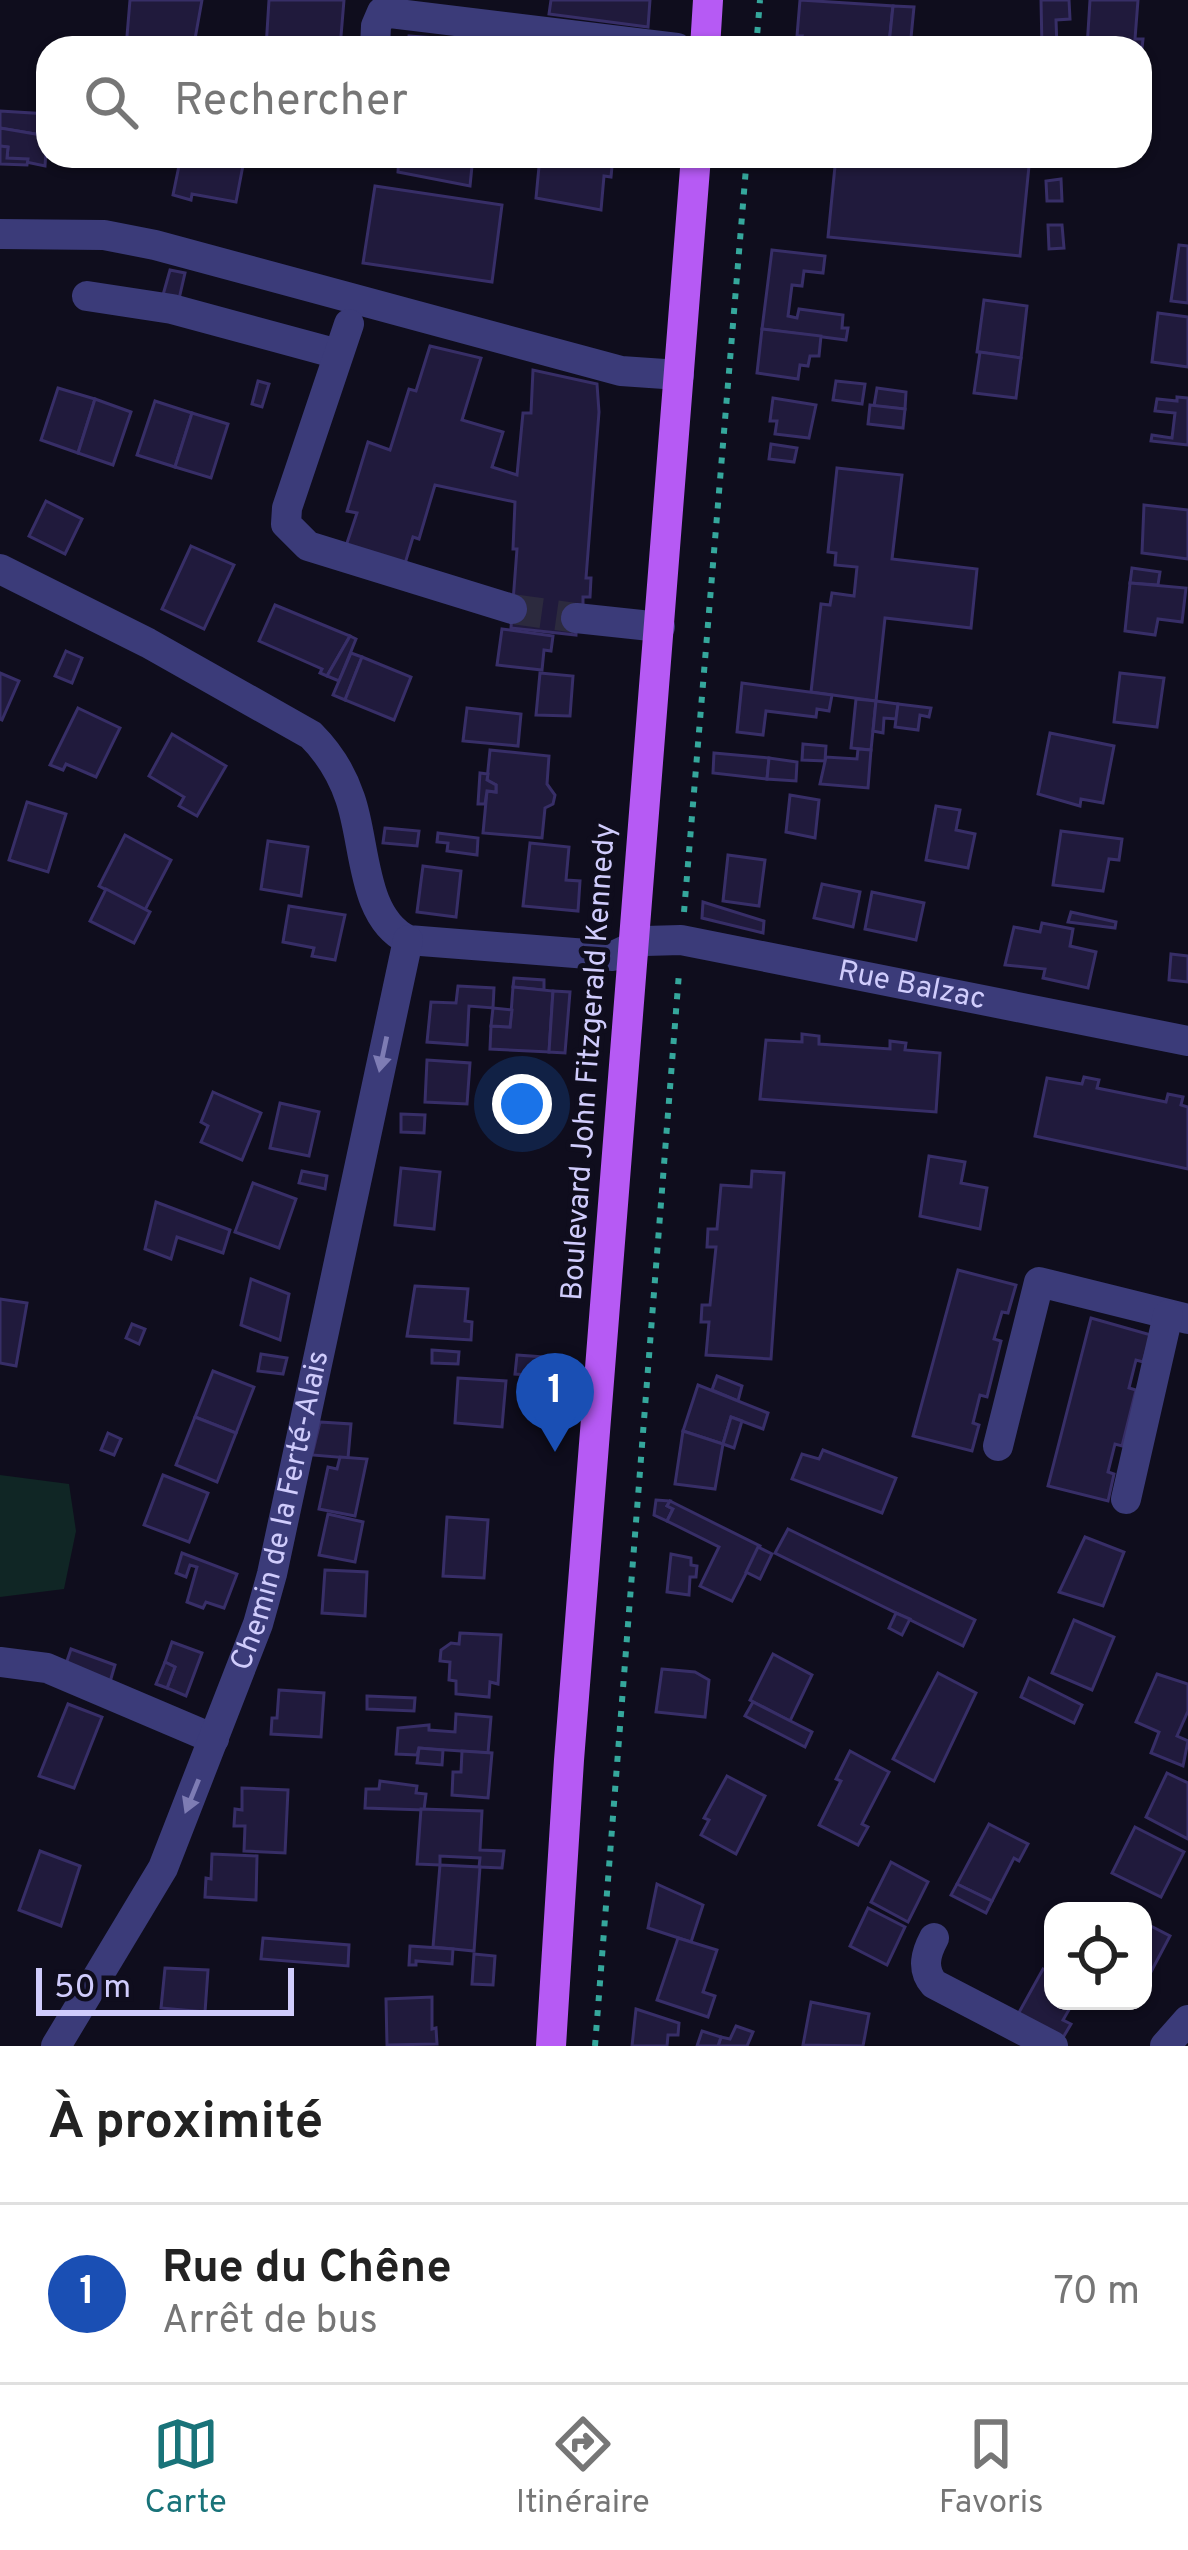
<!DOCTYPE html>
<html lang="fr">
<meta charset="utf-8">
<style>
:root{--surface:#fff;--page:#f6f6f6;--text:#222;--muted:#767676;--line:#e0e0e0;--accent:#197379}
body{margin:0;font-family:Overpass,sans-serif;background:var(--page);color:var(--text)}
.controls{position:absolute;right:36px;bottom:36px;display:grid;overflow:hidden;border-radius:24px;box-shadow:0 3px 9px #0004}
.controls button{width:108px;height:108px;display:grid;place-items:center;padding:0;border:0;border-bottom:3px solid var(--line);background:var(--surface);color:var(--text);font:60px sans-serif}
.scale{position:absolute;left:36px;bottom:30px;width:258px;box-sizing:border-box;padding-left:12px;border:6px solid #d0ccfc;border-top:0;font-size:33px;line-height:42px;white-space:nowrap;color:#d0ccfc;-webkit-text-stroke:9px #0f0d1d;paint-order:stroke}
.you{position:absolute;left:522px;top:1104px;width:42px;height:42px;margin:-30px;border:9px solid #fff;border-radius:50%;background:#1a73e8;box-shadow:0 0 0 18px #1a73e833}
.badge{display:grid;place-items:center;width:78px;height:78px;border-radius:50%;background:var(--accent);color:#fff;font-size:39px;font-weight:700}
.pin{position:absolute;translate:-50% -99px;filter:drop-shadow(0 3px 6px #0008)}
.pin::after{content:'';position:absolute;top:63px;width:42px;height:36px;background:inherit;clip-path:polygon(0 0,100% 0,50% 100%)}
.list{margin:0;padding:0;list-style:none}
h2{display:flex;justify-content:space-between;align-items:center;height:156px;margin:0;padding:0 48px;font-size:51px}
h2 small{font-size:39px;font-weight:400;color:var(--muted)}
.list li{display:grid;grid-template-columns:78px 1fr auto;gap:36px;align-items:center;box-sizing:border-box;height:180px;padding:0 48px;border-top:3px solid var(--line)}
.list b{display:block;font-size:45px;white-space:nowrap}
.list p{margin:0;font-size:39px;white-space:nowrap;color:var(--muted)}
.list em{font-size:39px;font-style:normal;color:var(--muted)}
.icon{flex:none;width:66px;height:66px;fill:none;stroke:currentColor;stroke-width:2;stroke-linecap:round;stroke-linejoin:round}
.map{position:relative;flex:none;width:1188px;height:2046px;overflow:hidden}
.search{position:absolute;background:var(--surface);box-shadow:0 3px 9px #0004;left:36px;right:36px;top:36px;height:132px;display:flex;align-items:center;gap:30px;box-sizing:border-box;padding:0 42px;border-radius:36px;color:var(--muted);font-size:45px}
.sheet{height:336px;background:var(--surface)}
nav{display:flex;justify-content:space-around;align-items:center;box-sizing:border-box;height:168px;border-top:3px solid var(--line);background:var(--surface);font-size:33px;color:var(--muted)}
nav a{display:grid;justify-items:center;gap:6px}
nav .on{color:var(--accent)}
.map>svg:first-child{display:block}
</style>
<div class="map">
<svg width="1188" height="2046" viewBox="0 0 1188 2046">
<rect width="100%" height="100%" fill="#0f0d1d"/>
<path fill="#102625" d="M0,1475L69,1484L76,1531L64,1589L0,1597Z"/>
<g fill="#201a3c" stroke="#372e67" stroke-width="3">
<path d="M130,0H202L195,39H199L198,48H126Z"/>
<path d="M269,0H344L340,48H266Z"/>
<path d="M551,0H650L648,27L549,14Z"/>
<path d="M800,0L893,6L889,44L847,40L846,47L800,43L802,36H797Z"/>
<path d="M1041,0H1069L1070,19L1056,20L1057,48H1042Z"/>
<path d="M1090,0H1138L1135,39H1143L1141,58L1140,48H1087Z"/>
<path d="M893,6L914,7L910,48H807L808,44L846,47L847,40L889,44Z"/>
<path d="M409,36L477,41L476,48H408Z"/>
<path d="M0,111L48,114L47,136L0,128Z"/>
<path d="M0,128L47,136L45,166L7,158L8,147L0,146Z"/>
<path d="M0,146L8,147L7,158L28,159L27,165L0,164Z"/>
<path d="M181,156L244,160L236,202L192,194L191,200L173,195Z"/>
<path d="M399,156H473L470,186L398,172Z"/>
<path d="M540,156H613L611,177L604,176L601,210L536,198Z"/>
<path d="M836,156H1030L1020,256L828,237Z"/>
<path d="M1061,179L1062,201H1047L1046,181Z"/>
<path d="M375,186L502,205L492,282L363,263Z"/>
<path d="M1048,225H1062L1064,248L1049,249Z"/>
<path d="M1179,245L1188,246V303L1171,301Z"/>
<path d="M772,250L825,256L823,273L804,271L802,286L792,285L788,316L797,318L799,309L843,315L842,328H848L846,340L762,329Z"/>
<path d="M170,270L185,273L179,299L163,295Z"/>
<path d="M984,300L1027,306L1021,358L977,352Z"/>
<path d="M1158,313L1188,317V367L1152,362Z"/>
<path d="M762,329L821,336L819,356H810L808,366L800,365L798,379L757,373Z"/>
<path d="M430,346L481,358L462,420L503,432L492,467L517,475L523,413H531L533,370L597,384L599,412L586,578H591L590,597H583V605H577L576,635L511,628L517,549H513L515,502L435,485L419,539L413,537L404,567L345,549L357,513L347,511L368,442L390,450L409,389L416,391Z"/>
<path d="M980,352L1021,358L1016,398L974,393Z"/>
<path d="M258,381L269,384L262,407L252,404Z"/>
<path d="M836,381L865,384L862,404L833,400Z"/>
<path d="M58,388L95,399L78,453L41,440Z"/>
<path d="M877,388L906,392L905,409L874,406Z"/>
<path d="M1177,397L1188,398V445L1151,441L1152,435L1172,438L1175,413L1155,411L1157,399L1177,401Z"/>
<path d="M773,398L816,405L809,438L775,434L777,421H770Z"/>
<path d="M95,399L131,412L113,465L78,453Z"/>
<path d="M155,401L192,413L175,467L137,455Z"/>
<path d="M870,405L905,409L903,428L868,424Z"/>
<path d="M192,413L228,424L211,478L175,467Z"/>
<path d="M771,444L797,448L794,462L769,459Z"/>
<path d="M837,468L902,475L892,559L977,569L971,628L885,618L876,701L811,692L821,604L830,605L832,593L854,596L857,567L835,565L836,553L828,552Z"/>
<path d="M46,501L82,519L65,554L29,536Z"/>
<path d="M1144,505L1188,510V559L1142,553Z"/>
<path d="M191,546L234,565L204,629L162,609Z"/>
<path d="M1132,568L1160,572L1158,585L1130,583Z"/>
<path d="M1130,583L1186,588L1182,622L1158,619L1155,635L1125,631Z"/>
<path d="M275,605L350,636L327,676L320,673L322,669L259,641Z"/>
<path d="M502,629L553,636L551,651L544,650L542,670L497,665Z"/>
<path d="M350,636L356,639L339,681L327,676Z"/>
<path d="M66,651L82,658L72,683L55,676Z"/>
<path d="M351,653L362,657L345,700L333,695Z"/>
<path d="M362,657L411,677L394,720L345,700Z"/>
<path d="M0,673L19,681L2,720L0,719Z"/>
<path d="M540,673L573,676L570,716L536,715Z"/>
<path d="M1120,673L1164,678L1157,727L1114,722Z"/>
<path d="M742,683L832,695L829,711L817,709L816,717L766,711L763,735L737,732Z"/>
<path d="M856,699L876,701L871,750L851,748Z"/>
<path d="M876,701L898,704L896,719L884,718L883,733L873,731Z"/>
<path d="M898,704L931,708L929,717L920,715L918,730L895,727Z"/>
<path d="M78,708L120,728L96,777L66,764L63,770L50,765Z"/>
<path d="M467,708L521,714L518,746L463,741Z"/>
<path d="M1050,733L1114,746L1103,803L1081,799L1080,806L1038,794Z"/>
<path d="M172,734L226,766L197,816L179,806L184,797L149,776Z"/>
<path d="M803,744L826,746L825,761L802,760Z"/>
<path d="M858,749L871,750L868,788L820,784L826,757L857,759Z"/>
<path d="M490,750L549,756L547,784L555,795L553,804L545,808L542,838L483,833L487,791L496,792V785L487,780Z"/>
<path d="M714,753L769,758L767,779L713,773Z"/>
<path d="M769,758L797,762L796,781L767,779Z"/>
<path d="M480,773L488,774L487,780L496,785V792L487,791L485,804H478Z"/>
<path d="M790,795L819,800L815,838L786,832Z"/>
<path d="M27,802L66,814L48,872L9,860Z"/>
<path d="M936,806L960,810L956,830L975,834L968,868L926,860Z"/>
<path d="M385,828L419,831L417,846L383,843Z"/>
<path d="M1061,831L1122,839L1119,860L1109,859L1103,891L1053,885Z"/>
<path d="M438,833L478,838L477,855L447,851L448,843L437,842Z"/>
<path d="M125,835L171,860L145,910L99,886Z"/>
<path d="M268,841L308,847L301,896L261,889Z"/>
<path d="M530,843L569,847L566,880L580,881L578,911L523,906Z"/>
<path d="M728,855L765,860L759,906L723,901Z"/>
<path d="M423,866L461,871L456,917L417,912Z"/>
<path d="M822,884L860,892L853,927L814,918Z"/>
<path d="M106,889L150,912L134,943L90,921Z"/>
<path d="M872,892L924,903L916,940L865,929Z"/>
<path d="M703,902L764,921L763,933L702,918Z"/>
<path d="M289,906L345,915L335,960L312,956L314,948L283,942Z"/>
<path d="M1071,912L1116,922L1115,928L1068,922Z"/>
<path d="M1042,923L1073,929L1070,946L1096,952L1088,988L1043,978L1045,969L1005,965L1014,927L1040,932Z"/>
<path d="M1171,954L1188,956V982L1169,980Z"/>
<path d="M514,978L544,980V990L513,987Z"/>
<path d="M458,986L494,988L493,1008L469,1006L467,1045L427,1042L431,1002L456,1003Z"/>
<path d="M513,987L553,991L549,1052L490,1049L491,1026L510,1027Z"/>
<path d="M553,991L570,992L565,1053L549,1052Z"/>
<path d="M493,1008L512,1010L510,1027L491,1026Z"/>
<path d="M802,1034L819,1036V1044L890,1049V1041L906,1043L905,1050L940,1053L936,1112L760,1099L766,1040L802,1042Z"/>
<path d="M427,1060L470,1063L467,1104L425,1102Z"/>
<path d="M1084,1077L1099,1080L1097,1088L1166,1102L1168,1094L1183,1097L1181,1105L1188,1107V1169L1035,1136L1047,1078L1082,1084Z"/>
<path d="M213,1092L261,1113L242,1160L201,1142L208,1126L201,1122Z"/>
<path d="M280,1103L319,1112L309,1156L270,1148Z"/>
<path d="M401,1114L425,1115L424,1133L401,1132Z"/>
<path d="M929,1156L965,1162L961,1183L987,1188L980,1229L920,1216Z"/>
<path d="M401,1168L440,1172L434,1229L395,1225Z"/>
<path d="M302,1171L327,1176L325,1189L299,1183Z"/>
<path d="M752,1171L784,1173L771,1359L706,1355L709,1322H701L702,1305H710L716,1247H707L708,1229H717L721,1185L751,1187Z"/>
<path d="M253,1183L296,1199L279,1248L235,1232Z"/>
<path d="M156,1202L230,1230L223,1253L177,1237L171,1259L145,1249Z"/>
<path d="M958,1270L1016,1285L1008,1313L1002,1312L994,1339L1001,1341L987,1397L980,1395L973,1423L979,1425L972,1451L913,1436Z"/>
<path d="M251,1279L289,1294L280,1340L241,1325Z"/>
<path d="M415,1286L468,1289L465,1321L472,1322L471,1340L407,1336Z"/>
<path d="M0,1299L27,1303L16,1366L0,1363Z"/>
<path d="M1091,1318L1151,1335L1143,1362L1136,1360L1129,1388L1136,1390L1122,1446L1115,1444L1108,1472L1114,1474L1108,1501L1048,1486Z"/>
<path d="M132,1324L145,1329L139,1344L126,1338Z"/>
<path d="M432,1350L459,1352L458,1364L432,1363Z"/>
<path d="M261,1354L287,1358L283,1374L258,1371Z"/>
<path d="M517,1355L543,1357L541,1376L515,1374Z"/>
<path d="M213,1371L254,1387L236,1433L195,1417Z"/>
<path d="M717,1376L742,1386L738,1401L712,1390Z"/>
<path d="M458,1378L506,1381L502,1427L455,1423Z"/>
<path d="M698,1385L768,1413L763,1429L731,1417L723,1444L683,1431Z"/>
<path d="M195,1417L236,1433L217,1482L176,1465Z"/>
<path d="M731,1417L742,1421L734,1448L723,1444Z"/>
<path d="M320,1422L351,1424L348,1458L312,1455Z"/>
<path d="M683,1431L723,1444L715,1489L675,1484Z"/>
<path d="M108,1433L121,1439L114,1455L101,1450Z"/>
<path d="M823,1450L896,1478L882,1513L792,1479L802,1454L819,1459Z"/>
<path d="M340,1457L367,1459L355,1516L319,1509L328,1467L337,1469Z"/>
<path d="M163,1475L208,1493L189,1542L144,1525Z"/>
<path d="M656,1500L670,1501L667,1506L673,1509L667,1521L654,1515Z"/>
<path d="M670,1501L760,1546L732,1601L700,1586L719,1547L667,1521L673,1509L667,1506Z"/>
<path d="M328,1514L363,1522L355,1562L319,1555Z"/>
<path d="M447,1517L488,1520L484,1578L443,1576Z"/>
<path d="M788,1529L975,1620L963,1646L775,1553Z"/>
<path d="M1085,1537L1124,1552L1103,1606L1059,1592Z"/>
<path d="M758,1547L772,1554L760,1579L746,1572Z"/>
<path d="M182,1553L237,1574L224,1608L206,1602L203,1608L187,1602L197,1567L190,1565L186,1577L176,1573Z"/>
<path d="M671,1554L691,1558V1565L697,1566L696,1577H690L689,1595L667,1592Z"/>
<path d="M325,1570L367,1572L365,1616L322,1613Z"/>
<path d="M896,1613L910,1619L902,1635L889,1628Z"/>
<path d="M1074,1620L1114,1637L1092,1690L1052,1673Z"/>
<path d="M460,1633L501,1635L498,1684L490,1682L489,1697L456,1694V1681L449,1680L450,1662L440,1661L441,1650L451,1643L459,1644Z"/>
<path d="M172,1642L202,1653L186,1696L167,1688L175,1667L165,1662Z"/>
<path d="M71,1649L115,1665L110,1682L66,1664Z"/>
<path d="M773,1654L812,1675L790,1721L750,1700Z"/>
<path d="M165,1662L175,1667L167,1688L156,1684Z"/>
<path d="M662,1669L695,1672L709,1680L705,1717L656,1712Z"/>
<path d="M938,1673L976,1693L934,1781L893,1759Z"/>
<path d="M1157,1674L1188,1684V1711L1177,1736L1188,1741L1183,1766L1151,1753L1159,1732L1136,1722Z"/>
<path d="M1029,1678L1082,1705L1074,1723L1021,1697Z"/>
<path d="M279,1690L324,1693L321,1737L271,1734L272,1718H277Z"/>
<path d="M367,1696L415,1698L414,1711L367,1709Z"/>
<path d="M753,1702L812,1732L805,1747L745,1716Z"/>
<path d="M68,1704L102,1717L74,1788L39,1776Z"/>
<path d="M456,1714L491,1717L488,1753L419,1748L417,1755L396,1754L398,1728L429,1725V1730L455,1732Z"/>
<path d="M419,1748L443,1750L442,1765L417,1763Z"/>
<path d="M462,1751L492,1753L488,1798L452,1795L453,1772H461Z"/>
<path d="M850,1751L889,1772L862,1824L868,1827L858,1845L819,1825L841,1781L836,1779Z"/>
<path d="M1167,1773L1188,1783V1839L1146,1817Z"/>
<path d="M727,1776L765,1796L736,1854L701,1835L709,1820L704,1818Z"/>
<path d="M380,1781L417,1786L416,1793L426,1794L424,1810L365,1808L366,1789H379Z"/>
<path d="M242,1788L288,1790L285,1853L244,1851L245,1826H234L235,1809L242,1810Z"/>
<path d="M421,1809L482,1811L480,1850L504,1851L502,1868L479,1867L480,1858L440,1856V1865L417,1864Z"/>
<path d="M989,1824L1028,1844L1019,1861L1014,1858L992,1901L957,1884Z"/>
<path d="M1135,1827L1184,1852L1161,1897L1112,1873Z"/>
<path d="M40,1851L80,1866L61,1926L19,1910Z"/>
<path d="M212,1854L257,1856L256,1900L205,1897L206,1878L211,1879Z"/>
<path d="M891,1862L928,1882L908,1922L871,1902Z"/>
<path d="M440,1865L480,1867L474,1951L433,1947Z"/>
<path d="M657,1884L703,1905L691,1942L648,1928Z"/>
<path d="M957,1884L992,1901L986,1913L951,1895Z"/>
<path d="M868,1908L905,1927L887,1965L850,1946Z"/>
<path d="M1143,1922L1170,1936L1143,1987Z"/>
<path d="M263,1938L349,1945L348,1966L261,1959Z"/>
<path d="M678,1938L717,1950L703,1992L715,1996L708,2017L657,2000Z"/>
<path d="M410,1946L453,1949L452,1964L416,1961V1965H409Z"/>
<path d="M474,1954L495,1956L493,1985L472,1984Z"/>
<path d="M165,1968L208,1970L205,2012L161,2008Z"/>
<path d="M1043,1969L1053,1975V2001H1074L1063,2020L1071,2024L1061,2041L1017,2016Z"/>
<path d="M432,1997V2029L436,2028L437,2044L387,2045L386,1999Z"/>
<path d="M811,2002L869,2014L863,2046L803,2045Z"/>
<path d="M636,2009L679,2023L678,2035H668L667,2046H632Z"/>
<path d="M736,2026L753,2032L747,2046H718L721,2037L730,2039Z"/>
<path d="M702,2031L721,2037L718,2046H697Z"/>
</g>
<g fill="none" stroke-linecap="round" stroke-linejoin="round">
<path stroke="#2c2a3e" stroke-width="30" stroke-dasharray="30 15" stroke-linecap="butt" d="M512,609L576,618"/>
<g stroke="#35a79c" stroke-width="6" stroke-dasharray="6 9" stroke-linecap="butt">
<path d="M756,48L760,0"/>
<path d="M684,912L747,156"/>
<path d="M595,2046L679,973"/>
</g>
<g stroke="#3b3b79" stroke-width="30">
<path d="M375,48L376,26L382,12L677,48"/>
<path d="M0,234L104,235L155,245L621,371L679,375"/>
<path d="M87,296L172,309L338,354"/>
<path d="M349,324L287,508L286,524L308,546L512,609"/>
<path id="s1" d="M0,569L148,643L311,735C329,753 342,774 350,798C366,843 361,917 408,940L613,956L645,941L681,940L1188,1041"/>
<path d="M576,618L660,627"/>
<path d="M998,1446L1039,1282L1188,1319"/>
<path d="M1126,1499L1168,1315"/>
<path d="M0,1662L47,1668L214,1739"/>
<path d="M934,1938C926,1953 921,1969 934,1984L1053,2046"/>
<path id="s2" d="M56,2046L163,1868L258,1624L272,1574L408,940"/>
<path d="M1165,2046L1188,2020"/>
</g>
<g stroke="#b65af4" stroke-width="30">
<path d="M705,48L708,0"/>
<path d="M551,2046L569,1760L696,156"/>
</g>
</g>
<defs><path id="oneway-solid" d="M-6-.8H1V-3.2L6.5 0L1 3.2V.8H-6Z" transform="scale(3)"/></defs>
<g fill="#7e7cb4">
<use href="#oneway-solid" transform="translate(383 1054) rotate(102)"/>
<use href="#oneway-solid" transform="translate(192 1796) rotate(112)"/>
</g>
<g text-anchor="middle" dominant-baseline="central" stroke-width="10" stroke-linejoin="round" paint-order="stroke">
<g font-size="30" fill="#d0ccfc" stroke="#0f0d1d">
<text stroke="none"><textPath href="#s1" startOffset="1098">Rue Balzac</textPath></text>
<text transform="translate(590 1062) rotate(-86)">Boulevard John Fitzgerald Kennedy</text>
<text stroke="none"><textPath href="#s2" startOffset="585">Chemin de la Ferté-Alais</textPath></text>
</g>
</g>
</svg>
<div class="controls">
<button><svg class="icon" aria-label="locate" viewBox="0 0 24 24"><circle cx="12" cy="12" r="6"/><path d="M12 2v4M12 18v4M2 12h4M18 12h4"/></svg></button>
</div>
<div class="scale">50 m</div>
<div class="you"></div>
<div class="pin badge" style="left:555px;top:1452px;background:#1a4fb4">1</div>
<div class="search"><svg class="icon" aria-label="search" viewBox="0 0 24 24"><circle cx="10" cy="10" r="6"/><path d="M15 15l6 6"/></svg>Rechercher</div>
</div>
<section class="sheet">
<h2>À proximité<small></small></h2>
<ul class="list">
<li><span class="badge" style="background:#1a4fb4">1</span><div><b>Rue du Chêne</b><p>Arrêt de bus</p></div><em>70 m</em></li>
</ul>
</section>
<nav>
<a class="on"><svg class="icon" aria-label="map" viewBox="0 0 24 24"><path d="M3 6l6-2 6 2 6-2v14l-6 2-6-2-6 2zM9 4v14M15 6v14"/></svg>Carte</a>
<a><svg class="icon" aria-label="directions" viewBox="0 0 24 24"><path d="M12 3l9 9-9 9-9-9zM9 14v-3h6M13 9l2 2-2 2"/></svg>Itinéraire</a>
<a><svg class="icon" aria-label="saved" viewBox="0 0 24 24"><path d="M7 4h10v16l-5-4-5 4z"/></svg>Favoris</a>
</nav>
